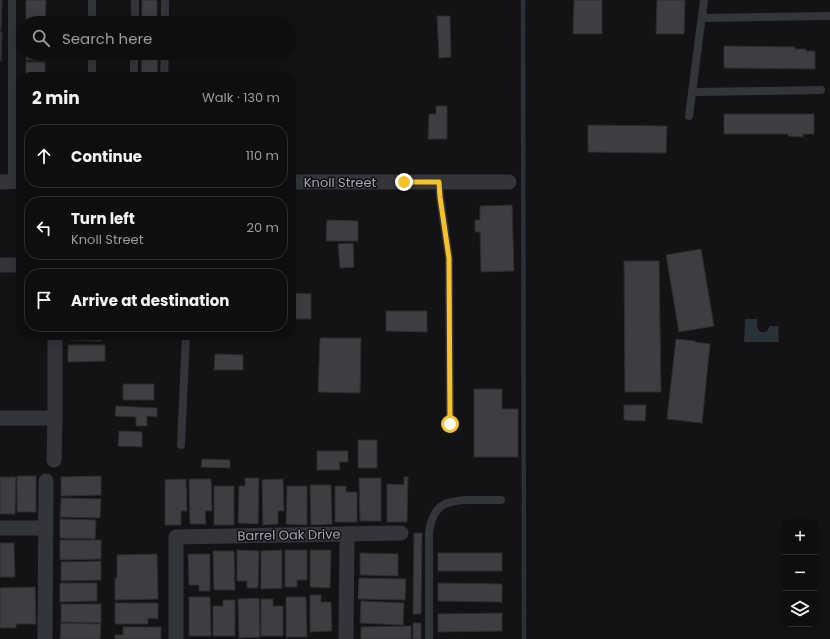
<!DOCTYPE html>
<meta charset="utf-8">
<style>
:root{--surface:#0e0e10;--page:#1c1c1e;--text:#f1f3f6;--muted:#9b9c9f;--line:#2e2e30}
body{margin:0;font-family:Poppins,sans-serif;background:var(--page);color:var(--text)}
.controls{position:absolute;right:12px;bottom:12px;display:grid;overflow:hidden;border-radius:8px;box-shadow:0 2px 10px #0003}
.controls button{width:36px;height:36px;display:grid;place-items:center;padding:0;border:0;border-bottom:1px solid var(--line);background:var(--surface);color:var(--text);font:20px sans-serif}
.stop{position:absolute;width:12px;height:12px;margin:-9px;border:3px solid #f7c229;border-radius:50%;background:#fff}
.stop.end{background:#f7c229;border-color:#fff;box-shadow:0 1px 4px #0008}
.list{margin:0;padding:0;list-style:none}
h2{display:flex;justify-content:space-between;align-items:center;height:52px;margin:0;padding:0 16px;font-size:17px}
h2 small{font-size:13px;font-weight:400;color:var(--muted)}
.list li{display:grid;grid-template-columns:26px 1fr auto;gap:12px;align-items:center;box-sizing:border-box;height:64px;margin:0 8px 8px;padding:0 8px;border:1px solid var(--line);border-radius:16px}
.list b{display:block;font-size:15px;white-space:nowrap}
.list p{margin:0;font-size:13px;white-space:nowrap;color:var(--muted)}
.list em{font-size:13px;font-style:normal;color:var(--muted)}
.icon{flex:none;width:22px;height:22px;fill:none;stroke:currentColor;stroke-width:2;stroke-linecap:round;stroke-linejoin:round}
.map{position:relative;flex:none;width:830px;height:639px;overflow:hidden}
.search{position:absolute;background:var(--surface);box-shadow:0 2px 10px #0003;left:16px;top:16px;width:280px;height:44px;display:flex;align-items:center;gap:10px;box-sizing:border-box;padding:0 14px;border-radius:22px;color:var(--muted);font-size:15px}
.panel{position:absolute;background:var(--surface);box-shadow:0 2px 10px #0003;left:16px;top:72px;width:280px;height:268px;border-radius:16px}
.map>svg:first-child{display:block}
</style>
<div class="map">
<svg width="830" height="639" viewBox="0 0 830 639">
<rect width="100%" height="100%" fill="#131315"/>
<path fill="#293139" d="M745,319H757C757,327 757,335 767,331L770,326H778L779,342H744Z"/>
<g fill="none" stroke-linecap="round" stroke-linejoin="round">
<path stroke="#293139" stroke-width="4.5" d="M523,0L524,639"/>
</g>
<g fill="#3d3d42" stroke="#2d2d31">
<path d="M0,0H2L1,30H0Z"/>
<path d="M26,0H46L45,23H26Z"/>
<rect x="142" y="0" width="15" height="18"/>
<path d="M574,0H602V34H573Z"/>
<path d="M657,0H685L684,34H656Z"/>
<path d="M437,16H450L451,57L439,58Z"/>
<path d="M0,32H2L1,61H0Z"/>
<path d="M724,46L795,47V49H806V51H815V69L724,68Z"/>
<rect x="26" y="53" width="19" height="7"/>
<path d="M142,53H158L157,77H141Z"/>
<rect x="26" y="62" width="19" height="15"/>
<path d="M436,106H447V139H428L429,114H436Z"/>
<path d="M724,114H814V134H803V137L788,136V134H724Z"/>
<path d="M588,125L667,126L666,153L588,152Z"/>
<path d="M512,205L514,271L481,272L480,232H475V220H480V206Z"/>
<path d="M327,220L358,221V241H326Z"/>
<path d="M353,243L354,267L340,268L338,244Z"/>
<path d="M701,249L714,326L679,332L666,255Z"/>
<path d="M624,261H659L661,392H625Z"/>
<path d="M291,293L311,294V319H291Z"/>
<path d="M386,311H427V332L386,331Z"/>
<path d="M70,335H101V341L69,340Z"/>
<path d="M320,338H361L360,393L318,392Z"/>
<path d="M676,339L695,341V342L710,344L702,423L667,419Z"/>
<path d="M68,345H105V361L68,362Z"/>
<path d="M215,354L243,355V370H214Z"/>
<rect x="123" y="384" width="31" height="16"/>
<path d="M474,389H502V409H518V457H474Z"/>
<path d="M624,405H646L645,421L624,420Z"/>
<path d="M116,406L157,408V417L147,416V426H136V417L115,416Z"/>
<path d="M119,431L142,432V447L118,446Z"/>
<rect x="358" y="440" width="19" height="28"/>
<path d="M317,451H348V462H339L340,470H317Z"/>
<path d="M202,459L230,460V468L201,467Z"/>
<rect x="17" y="476" width="19" height="36"/>
<path d="M101,476V495L61,496V477Z"/>
<path d="M0,477H16L15,514H0Z"/>
<path d="M404,477H408L407,522H387V484L404,485Z"/>
<path d="M245,478H259L258,524L238,523L239,486H245Z"/>
<path d="M359,478H381V521H360Z"/>
<path d="M186,479L187,511H181V525H165V480Z"/>
<path d="M189,479H211L212,511H205L206,524H190Z"/>
<path d="M283,479L284,511H278V524L263,525L262,480Z"/>
<path d="M310,485H331L332,524L311,525Z"/>
<rect x="214" y="486" width="20" height="39"/>
<path d="M287,486H307V525L286,524Z"/>
<path d="M335,486H346V492H357V522H335Z"/>
<path d="M61,498L101,499L100,518L60,517Z"/>
<path d="M60,519L96,520L95,539L60,538Z"/>
<path d="M414,533H422L421,614H413Z"/>
<path d="M60,540H101V559L60,560Z"/>
<path d="M0,543H14L15,577H0Z"/>
<path d="M237,550L259,551L258,588H247V581H237Z"/>
<path d="M282,550V588L261,589V551Z"/>
<path d="M285,550H307V580H297V587H285Z"/>
<path d="M310,550H331L330,588L310,587Z"/>
<path d="M213,551H234L235,590H214Z"/>
<path d="M360,553L398,554V576L360,575Z"/>
<rect x="438" y="553" width="64" height="18"/>
<path d="M157,554L158,599L115,600V578H117V555Z"/>
<path d="M188,554H210V591H199V585H189Z"/>
<path d="M101,561V580L61,581V562Z"/>
<path d="M359,578L406,579L405,600L358,599Z"/>
<path d="M60,583H97V601L60,602Z"/>
<path d="M438,583L502,584V602L438,601Z"/>
<path d="M35,587L36,624H16V628H0V588Z"/>
<path d="M310,595H321V602H331L332,631L310,632Z"/>
<path d="M189,597H210L211,636H189Z"/>
<path d="M286,597H306L307,637H286Z"/>
<path d="M259,598L260,637L239,638L238,599Z"/>
<path d="M261,599H273V606H283V636H261Z"/>
<path d="M223,600H235V636H213V606H223Z"/>
<path d="M361,601L404,603L403,625L360,623Z"/>
<path d="M115,603H158V619L148,618V624H115Z"/>
<path d="M61,604H101V623L61,622Z"/>
<path d="M502,613V631L438,632V614Z"/>
<path d="M61,623L101,624L100,639H60Z"/>
<rect x="413" y="623" width="8" height="16"/>
<path d="M411,626V639H361V627Z"/>
<path d="M123,627H161V639H115V635H123Z"/>
</g>
<g fill="none" stroke-linecap="round" stroke-linejoin="round">
<g stroke="#34353a" stroke-width="8">
<path d="M702,18L830,16"/>
<path d="M92,23V0"/>
<path d="M135,23V0"/>
<path d="M165,23V0"/>
<path d="M92,77V53"/>
<path d="M134,77V53"/>
<path d="M164,77L165,53"/>
<path d="M692,92L821,90"/>
<path d="M689,116L704,0"/>
<path d="M12,182V0"/>
<path d="M439,182L440,197L449,258L450,424"/>
<path d="M181,445L186,335"/>
<path d="M429,639V532C433,505 445,500 470,500C480,500 491,500 501,500"/>
</g>
<g stroke="#34353a" stroke-width="15">
<path d="M0,182L21,181"/>
<path d="M291,182H509"/>
<path d="M0,265H21"/>
<path d="M0,418H55"/>
<path d="M54,460L55,418V335"/>
<path d="M0,528H46"/>
<path d="M45,639L46,481"/>
<path d="M176,639V537L401,533"/>
<path d="M346,639L347,534"/>
</g>
</g>
<g fill="none" stroke-linecap="round" stroke-linejoin="round">
<path stroke="#f7c229" stroke-width="5" d="M404,182H439L440,197L449,258L450,424"/>
</g>
<g text-anchor="middle" dominant-baseline="central" stroke-width="3" stroke-linejoin="round" paint-order="stroke">
<g font-size="13" fill="#a4a8b6" stroke="#0e0e10">
<text x="340" y="182">Knoll Street</text>
<text transform="translate(289 535) rotate(-1)">Barrel Oak Drive</text>
</g>
</g>
</svg>
<div class="controls">
<button>+</button>
<button>−</button>
<button><svg class="icon" aria-label="layers" viewBox="0 0 24 24"><path d="M12 4l9 5-9 5-9-5zM3 14l9 5 9-5"/></svg></button>
</div>
<div class="stop" style="left:450px;top:424px"></div>
<div class="stop end" style="left:404px;top:182px"></div>
<div class="search"><svg class="icon" aria-label="search" viewBox="0 0 24 24"><circle cx="10" cy="10" r="6"/><path d="M15 15l6 6"/></svg>Search here</div>
<section class="panel">
<h2>2 min<small>Walk · 130 m</small></h2>
<ul class="list">
<li><svg class="icon" aria-label="ahead" viewBox="0 0 24 24"><path d="M12 20V5M6 11l6-6 6 6"/></svg><div><b>Continue</b></div><em>110 m</em></li>
<li><svg class="icon" aria-label="left" viewBox="0 0 24 24"><path d="M17 20v-9H6M10 6l-5 5 5 5"/></svg><div><b>Turn left</b><p>Knoll Street</p></div><em>20 m</em></li>
<li><svg class="icon" aria-label="arrive" viewBox="0 0 24 24"><path d="M6 21V4h12l-3 4 3 4H6"/></svg><div><b>Arrive at destination</b></div></li>
</ul>
</section>
</div>
